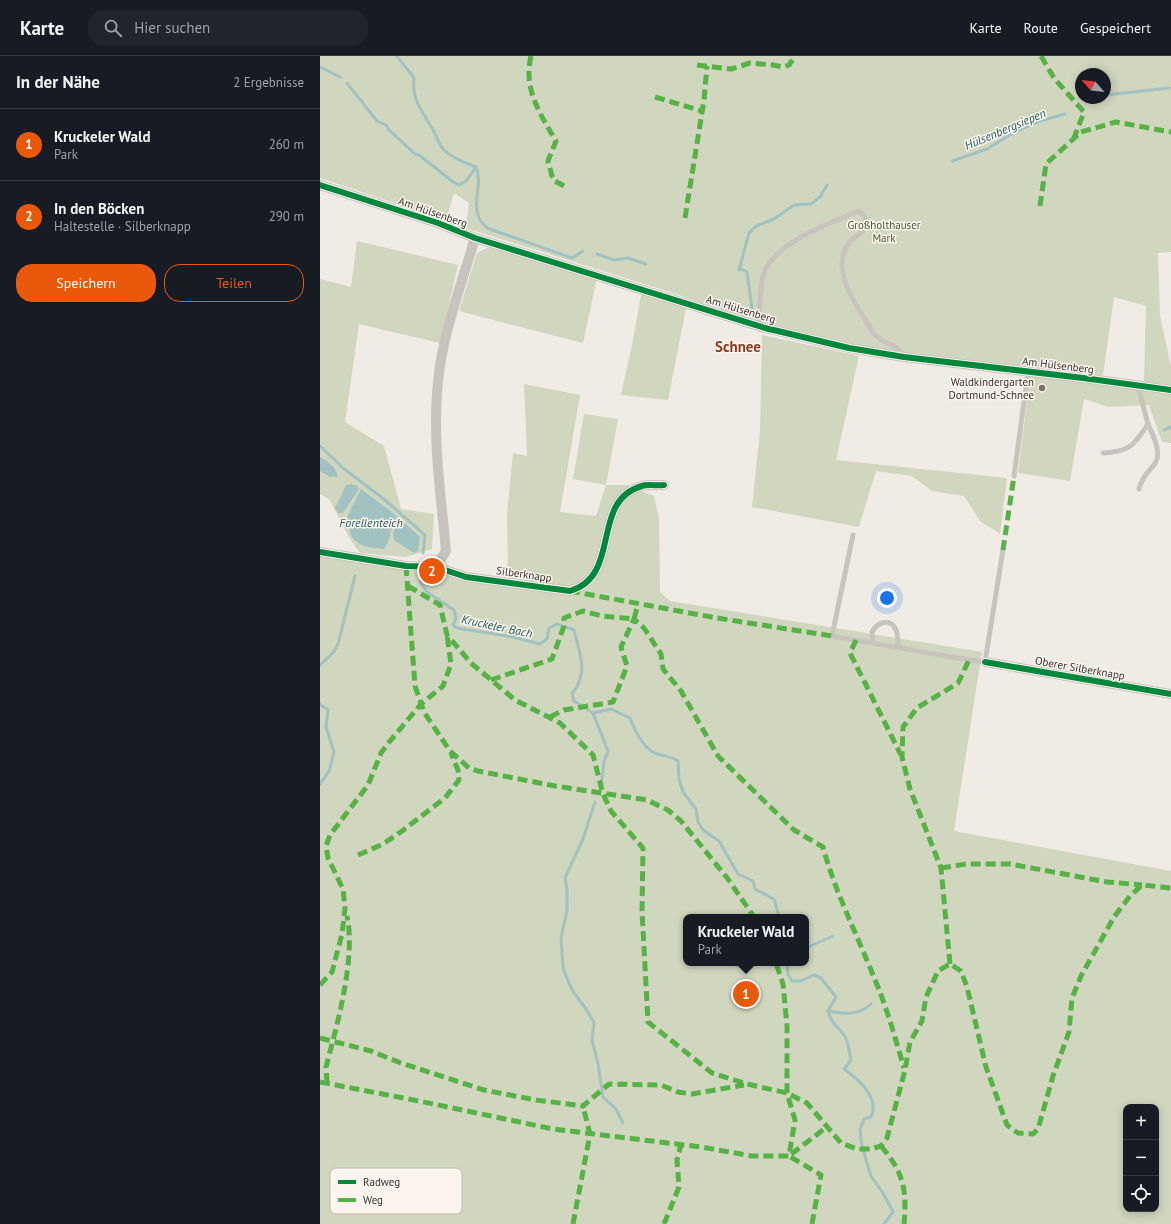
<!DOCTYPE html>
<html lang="de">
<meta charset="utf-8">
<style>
:root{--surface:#171b24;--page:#20242c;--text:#f1f3f6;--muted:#9ea1a6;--line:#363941;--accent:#ea580c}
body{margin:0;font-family:"PT Sans",sans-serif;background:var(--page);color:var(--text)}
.controls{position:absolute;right:12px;bottom:12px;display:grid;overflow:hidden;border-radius:8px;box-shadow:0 2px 10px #0003}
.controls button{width:36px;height:36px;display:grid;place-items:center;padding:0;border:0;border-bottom:1px solid var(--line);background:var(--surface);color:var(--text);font:20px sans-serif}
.compass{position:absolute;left:755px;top:12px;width:36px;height:36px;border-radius:50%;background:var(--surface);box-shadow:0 2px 10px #0003;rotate:297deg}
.you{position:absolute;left:567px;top:542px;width:14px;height:14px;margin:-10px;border:3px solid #fff;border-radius:50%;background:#1a73e8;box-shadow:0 0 0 6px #1a73e833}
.badge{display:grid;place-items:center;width:26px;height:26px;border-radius:50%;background:var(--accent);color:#fff;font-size:13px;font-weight:700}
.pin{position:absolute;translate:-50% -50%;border:2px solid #fff;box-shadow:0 1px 4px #0006}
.popup{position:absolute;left:363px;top:858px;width:126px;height:52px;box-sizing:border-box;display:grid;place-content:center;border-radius:8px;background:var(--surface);filter:drop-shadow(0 1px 3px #0005);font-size:13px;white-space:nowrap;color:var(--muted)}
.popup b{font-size:15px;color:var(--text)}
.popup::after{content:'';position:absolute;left:50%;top:100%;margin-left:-8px;border:8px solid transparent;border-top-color:var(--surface)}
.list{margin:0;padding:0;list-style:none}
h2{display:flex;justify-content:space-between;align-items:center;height:52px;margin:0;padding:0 16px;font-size:17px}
h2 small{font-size:13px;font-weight:400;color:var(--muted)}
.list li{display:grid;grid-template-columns:26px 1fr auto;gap:12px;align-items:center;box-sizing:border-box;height:72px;padding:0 16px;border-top:1px solid var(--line)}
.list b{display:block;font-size:15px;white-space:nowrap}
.list p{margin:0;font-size:13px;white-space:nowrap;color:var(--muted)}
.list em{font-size:13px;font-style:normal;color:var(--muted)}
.actions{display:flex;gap:8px;padding:12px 16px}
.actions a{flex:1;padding:9px 0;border:1px solid var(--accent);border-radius:16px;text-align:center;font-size:14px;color:var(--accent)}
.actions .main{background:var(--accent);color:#fff}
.icon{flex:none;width:22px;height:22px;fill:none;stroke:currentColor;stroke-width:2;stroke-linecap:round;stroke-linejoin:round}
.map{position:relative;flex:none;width:851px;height:1168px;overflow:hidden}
header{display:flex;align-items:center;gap:24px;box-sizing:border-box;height:56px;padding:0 20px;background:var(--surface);border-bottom:1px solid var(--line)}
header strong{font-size:19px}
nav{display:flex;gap:22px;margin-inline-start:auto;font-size:14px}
.search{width:280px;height:36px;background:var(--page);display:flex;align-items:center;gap:10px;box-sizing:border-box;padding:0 14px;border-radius:16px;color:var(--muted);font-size:15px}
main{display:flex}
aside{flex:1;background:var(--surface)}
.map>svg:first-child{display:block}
</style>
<header>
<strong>Karte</strong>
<div class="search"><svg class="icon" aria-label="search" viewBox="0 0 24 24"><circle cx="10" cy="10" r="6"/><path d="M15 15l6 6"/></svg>Hier suchen</div>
<nav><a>Karte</a><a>Route</a><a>Gespeichert</a></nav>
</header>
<main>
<aside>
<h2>In der Nähe<small>2 Ergebnisse</small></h2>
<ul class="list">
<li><span class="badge">1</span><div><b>Kruckeler Wald</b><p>Park</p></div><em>260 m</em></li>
<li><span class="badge">2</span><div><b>In den Böcken</b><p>Haltestelle · Silberknapp</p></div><em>290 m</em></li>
</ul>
<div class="actions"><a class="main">Speichern</a><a>Teilen</a></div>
</aside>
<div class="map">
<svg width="851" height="1168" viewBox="0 0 851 1168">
<rect width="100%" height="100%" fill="#f0ebe5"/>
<g fill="#d1d6bf" fill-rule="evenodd">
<path d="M0,0H851V196L838,197L840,260L851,311V387L842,386L829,349L789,351L764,343L750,425L698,417L710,320L767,327L824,325L826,250L794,241L783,319L695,312L520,288L434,265L356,238L146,172L149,147L134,137L126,164L0,122ZM761,18H785V42H761Z"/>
<path d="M37,185L138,209L120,287L39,268L25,366L64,390L81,453L114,458L112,493L86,501L40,497L30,483L9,443L0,438V223L31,231Z"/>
<path d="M169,191L277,222L263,287L139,255L157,197Z"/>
<path d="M322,233L367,247L348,344L301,339L312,289Z"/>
<path d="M442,279L539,300L516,404L687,422L680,478L660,465L644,440L612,435L592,420L556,415L539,471L432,451L440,375Z"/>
<path d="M204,328L260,339L240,456L276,460L286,429L253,423L264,358L298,363L286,429H307L334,440L339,463L340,536L350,545L662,596L634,775L851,815V1168H0V499L188,528L187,458L193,397L207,400ZM366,861H486V907H366ZM806,1051H836V1153H806Z"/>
</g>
<g fill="#a1c2c1">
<path d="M0,401C9,406 16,411 18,421H10L0,415Z"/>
<path d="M31,428L37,430L39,433L23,457H18L15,452L26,429Z"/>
<path d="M41,433L77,460C69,472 72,482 64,493C53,492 36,491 31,479C29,474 29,467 27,461Z"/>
<path d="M79,465L86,468L100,481L98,495L94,497L74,484L73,477Z"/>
</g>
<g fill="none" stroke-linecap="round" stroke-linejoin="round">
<g stroke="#a1c2c1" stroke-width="3">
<path d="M77,0L94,22C91,47 105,57 115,78C118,83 119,89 124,94C132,102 145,107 156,111C163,127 152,146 159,162C160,166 165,169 167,172L252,202L263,195"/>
<path d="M0,11L20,21"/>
<path d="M27,27L57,65L66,69L69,74L95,98L99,99L133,126L139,129L146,125L156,111"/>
<path d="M785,39L849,32"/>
<path d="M632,105L667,93L693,77L720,65L745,58"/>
<path d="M277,198L294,204L308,202L326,208"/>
<path d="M419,212L427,216L433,260"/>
<path d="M419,214L429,177L436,170L454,163L474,149L491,148L500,141L507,129"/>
<path d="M844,374L851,371"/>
<path d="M0,390L23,412L65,444L105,479L103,497"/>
<path d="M103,520L100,526L107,536L134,554L136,562L133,569L137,572L193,581L220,588L227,583L229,572L237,568L254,574C260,599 269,616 252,638L254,645L273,657L291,653L310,662C315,675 323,693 337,698C344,700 351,700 358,705L359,723L363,736L376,753L378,766L383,774L399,785L418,818L433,825L435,833L454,843L459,861"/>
<path d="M0,609L13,597L18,588L35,520"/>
<path d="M0,648L8,654L6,671L14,696L9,715L0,728"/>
<path d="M273,657L288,695L284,706L281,730"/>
<path d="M275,746L263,783L245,822L247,833V855L241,882L243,912L249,927L254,937L266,953L274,966L272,985L278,1007L283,1041L296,1053L303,1067"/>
<path d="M486,892L513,880"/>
<path d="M467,907L468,918L472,925H481L494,919L501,922L516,941L508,955C512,969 517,969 524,979C529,986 529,996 531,1004L524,1013C538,1023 560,1042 551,1061L544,1063L540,1074L542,1091L551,1120L563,1137L573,1156L564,1168"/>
<path d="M508,955C524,958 538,960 551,948"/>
</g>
<g stroke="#c9c3be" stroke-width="5">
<path d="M437,269C442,252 438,231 445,214C460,184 509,168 538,155L544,159L548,170C543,176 535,180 530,186C507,215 539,251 553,277C562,288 578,288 584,300"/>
<path d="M783,397C810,396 814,389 828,368L818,330"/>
<path d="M694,420L708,316"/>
<path d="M819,433C822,422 827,417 834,409C843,397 833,380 828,368"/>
<path d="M533,479L512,580L649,604L665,606L683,494"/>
<path d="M553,587L552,576C556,568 568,561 575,572C578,576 578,585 578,591"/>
</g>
<g stroke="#c9c3be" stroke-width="10">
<path d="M0,129L118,167L155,182L445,272L529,292L584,301L763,322L851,334"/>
<path d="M0,496L86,510L116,511L146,521L250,535C303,519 269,445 322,430C328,428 337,430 344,429"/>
<path d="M116,511L126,495C121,439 112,382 118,326C122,279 142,227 155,182"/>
<path d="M665,606L851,638"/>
</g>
<g stroke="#57b246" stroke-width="5" stroke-dasharray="10 5" stroke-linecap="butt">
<path d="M211,0C203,33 220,58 236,85L228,105L233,124L246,131"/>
<path d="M721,0L734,22L764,56L754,82"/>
<path d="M377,9L411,13L430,7L453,9L463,11L469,9L475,0"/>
<path d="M335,41L382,55"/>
<path d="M720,150L726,108L761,76L796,66L851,76"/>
<path d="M365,162L384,44L387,10"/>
<path d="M683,494L694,420"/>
<path d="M86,510L95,630L104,656L130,695L149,712L158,715L235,730L327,744L348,754L361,765L408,823L434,861"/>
<path d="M88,530L120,549L127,579L151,607L195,644L240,667L273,699L283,738L291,755L323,792L322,855L328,966L392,1017L427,1028L467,1037L487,1047L521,1087L537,1093H551L561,1090L567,1082L585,1014L590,986L602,965L606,941L618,915L630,908L641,915L647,931L666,1011L687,1069L698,1077L713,1078L718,1073L733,1020L749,976L752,942L761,920L794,861L810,840L822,829L851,832"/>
<path d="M250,535L397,562L512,580"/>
<path d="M536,584L530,597L581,699"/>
<path d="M171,624L232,603L244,570V562L263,555L282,560L314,563L318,548"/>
<path d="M230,661L244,654L293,646L307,610L301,591L314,563L324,572L341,598L343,613L361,635L398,700L474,774L503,791C515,836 536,876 553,919C566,949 575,981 584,1012"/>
<path d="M38,799L63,788L82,775L125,742L139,724L138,714L131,697"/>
<path d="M621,812L646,808H690L787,826L822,829"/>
<path d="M630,908L621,812L590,733L582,701L583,671L597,652L638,627L649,604"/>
<path d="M0,929L12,916L22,878L25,852L23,833L8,802L6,790L10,779L48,729L61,697L70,685L101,648L123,630L131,608L127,579"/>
<path d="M0,982L51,995L81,1007L164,1034L216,1044L263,1050L289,1028L341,1029L358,1036L372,1038L424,1029"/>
<path d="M0,1026L99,1045L233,1073L381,1091L432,1100H469L475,1064L467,1037V970L463,928L456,907"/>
<path d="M7,1027L6,1011C17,969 36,903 27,860"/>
<path d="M561,1090C584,1117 587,1134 584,1168"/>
<path d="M253,1168L270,1078L263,1050"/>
<path d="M344,1168L359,1131L357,1104L361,1089"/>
<path d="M492,1168L501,1119L469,1100L508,1070"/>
</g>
<defs>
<g id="cycleway">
<path d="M0,129L118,167L155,182L445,272L529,292L584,301L763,322L851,334"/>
<path d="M0,496L86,510L116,511L146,521L250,535C303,519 269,445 322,430C328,428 337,430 344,429"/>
<path d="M665,606L851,638"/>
</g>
</defs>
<use href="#cycleway" stroke="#fbf5ee" stroke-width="8"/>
<use href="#cycleway" stroke="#00873e" stroke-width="6"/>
</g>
<circle fill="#7a716c" stroke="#fbf5ee" stroke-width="1.5" cx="722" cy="332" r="4"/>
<g text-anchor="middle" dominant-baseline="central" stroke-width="3" stroke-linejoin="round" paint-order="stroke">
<g font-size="11" fill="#3b302b" stroke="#fbf5ee">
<text transform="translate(113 156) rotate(19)">Am Hülsenberg</text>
<text transform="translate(421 253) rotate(17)">Am Hülsenberg</text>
<text transform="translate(738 309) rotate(7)">Am Hülsenberg</text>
<text transform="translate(204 518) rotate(8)">Silberknapp</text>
<text transform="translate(760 612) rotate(10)">Oberer Silberknapp</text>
</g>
<g font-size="11" fill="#4a5a2e" stroke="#fbf5ee">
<text x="564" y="169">Großholthauser<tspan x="564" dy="13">Mark</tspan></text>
</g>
<g font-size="11" fill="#3b302b" stroke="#fbf5ee" text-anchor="end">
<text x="714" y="326">Waldkindergarten<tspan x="714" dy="13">Dortmund-Schnee</tspan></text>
</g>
<g font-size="12" font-style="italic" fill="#1f5a5e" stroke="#fbf5ee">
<text transform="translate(685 73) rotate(-23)">Hülsenbergsiepen</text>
<text x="51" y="466">Forellenteich</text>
<text transform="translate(177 570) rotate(12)">Kruckeler Bach</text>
</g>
<g font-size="15" font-weight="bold" fill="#8c3b22" stroke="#fbf5ee">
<text x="418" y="290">Schnee</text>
</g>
</g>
<rect x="10" y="1112" width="132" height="46" rx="6" fill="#fbf5ee" stroke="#c1bab4" stroke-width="1"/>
<rect x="18" y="1124" width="18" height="4" fill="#00873e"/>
<rect x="18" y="1142" width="18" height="4" fill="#57b246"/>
<g font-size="11" fill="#3b302b">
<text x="43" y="1130">Radweg</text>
<text x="43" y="1148">Weg</text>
</g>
</svg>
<div class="controls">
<button>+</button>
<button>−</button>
<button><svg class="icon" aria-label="locate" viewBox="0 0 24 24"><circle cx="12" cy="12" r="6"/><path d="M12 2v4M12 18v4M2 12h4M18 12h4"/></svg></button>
</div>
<svg class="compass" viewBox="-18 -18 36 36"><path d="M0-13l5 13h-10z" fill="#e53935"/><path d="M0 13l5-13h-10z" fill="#9ea1a6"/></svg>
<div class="you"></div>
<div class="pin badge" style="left:426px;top:938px">1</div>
<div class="popup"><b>Kruckeler Wald</b>Park</div>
<div class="pin badge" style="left:112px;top:515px">2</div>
</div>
</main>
